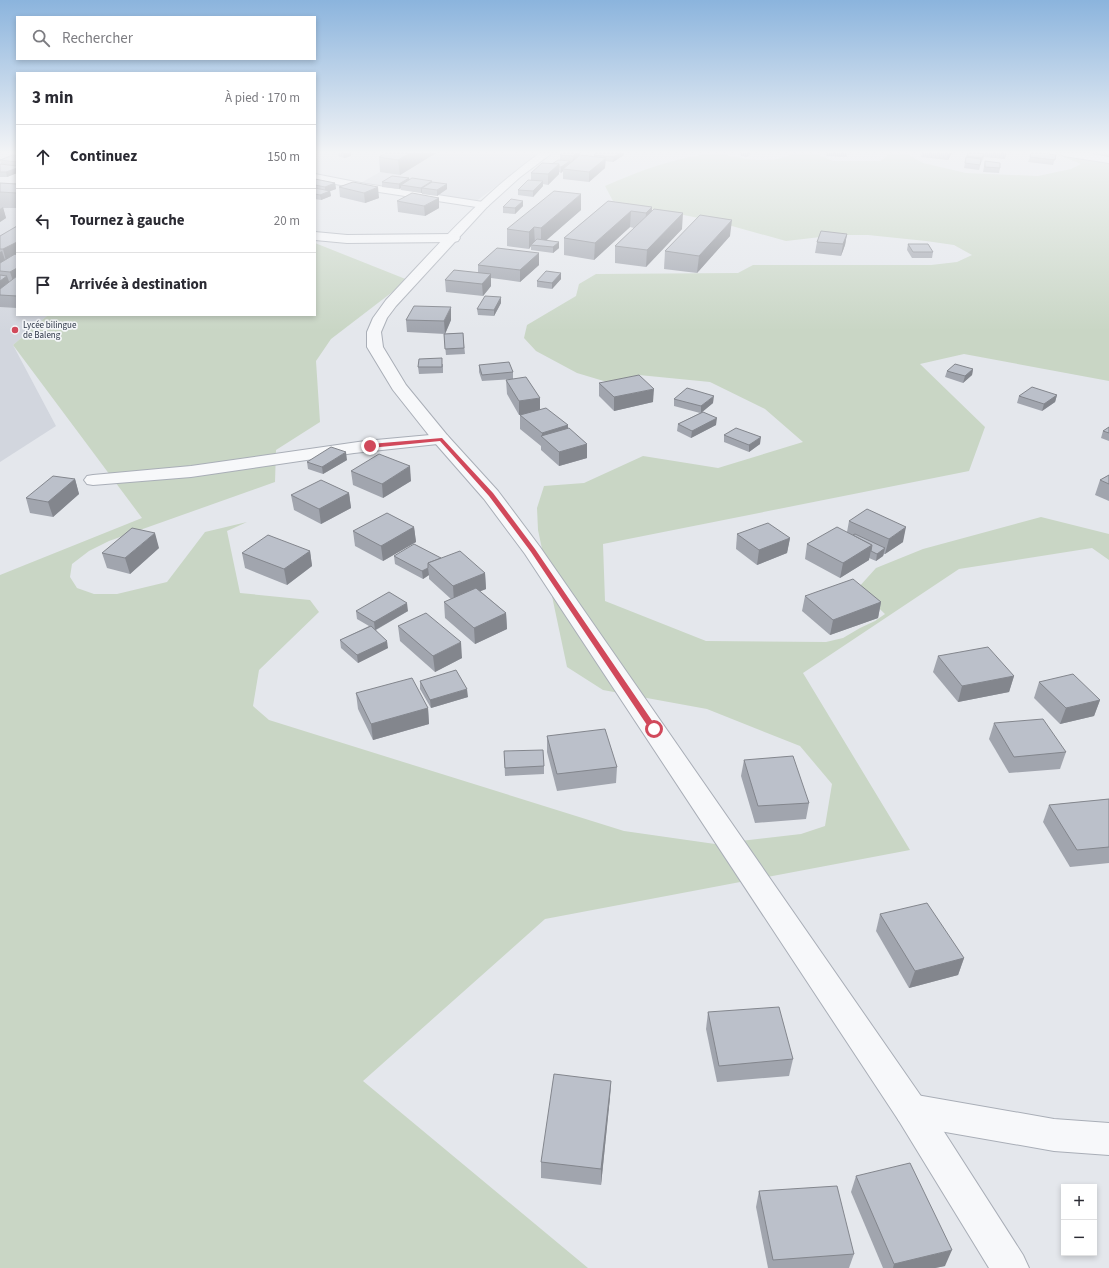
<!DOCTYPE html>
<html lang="fr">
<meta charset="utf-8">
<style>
:root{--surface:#fff;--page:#f2f2f3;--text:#2b2b33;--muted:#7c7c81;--line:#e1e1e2}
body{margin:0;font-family:"Source Sans 3",sans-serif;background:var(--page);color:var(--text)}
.controls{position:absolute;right:12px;bottom:12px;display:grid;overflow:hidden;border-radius:0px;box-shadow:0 2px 6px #0003}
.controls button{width:36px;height:36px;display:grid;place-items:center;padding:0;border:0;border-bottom:1px solid var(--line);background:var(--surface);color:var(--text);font:20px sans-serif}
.stop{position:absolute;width:12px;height:12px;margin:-9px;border:3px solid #d1495b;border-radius:50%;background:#fff}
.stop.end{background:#d1495b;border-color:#fff;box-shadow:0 1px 4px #0008}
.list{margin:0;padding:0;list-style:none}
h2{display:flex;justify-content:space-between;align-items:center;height:52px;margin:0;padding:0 16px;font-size:17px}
h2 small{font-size:13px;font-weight:400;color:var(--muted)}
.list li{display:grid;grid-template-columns:26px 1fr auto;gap:12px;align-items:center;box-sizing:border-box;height:64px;padding:0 16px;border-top:1px solid var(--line)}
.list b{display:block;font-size:15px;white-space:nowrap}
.list em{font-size:13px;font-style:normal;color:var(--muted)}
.icon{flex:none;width:22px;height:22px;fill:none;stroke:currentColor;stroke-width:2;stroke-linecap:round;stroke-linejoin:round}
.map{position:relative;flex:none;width:1109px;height:1268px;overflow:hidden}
.search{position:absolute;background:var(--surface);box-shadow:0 2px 6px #0003;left:16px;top:16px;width:300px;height:44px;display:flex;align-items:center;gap:10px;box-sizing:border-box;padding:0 14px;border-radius:0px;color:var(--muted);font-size:15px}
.panel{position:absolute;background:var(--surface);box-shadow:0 2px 6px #0003;left:16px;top:72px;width:300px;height:244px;border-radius:0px}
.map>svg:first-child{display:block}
</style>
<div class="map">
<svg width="1109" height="1268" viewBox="0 0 1109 1268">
<rect width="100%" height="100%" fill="#e4e7ec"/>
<g fill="#d2d6de">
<path d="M413,153H541L475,202L359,184Z"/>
<path d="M0,198L17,199V315H48L13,345L56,426L0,462Z"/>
</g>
<path fill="#c9d6c5" d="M716,153C742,158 766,165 791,155L790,153H814L833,161H880L888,156L882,153H905L923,163L966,173L1038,176L1071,169L1081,164L1054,153H1109V381L964,354L920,364L985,427L969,471L603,544L605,601L706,641L826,642L843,638L860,628L875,621L885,614L858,588L876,568L923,549L1041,517L1109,534V560L1092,548L959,569L803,673L910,850L545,919L363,1081L588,1268H0V575L142,518L13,345L48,315H315V243L408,280L331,339L316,361L320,422L276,450L275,482L109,541L89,551L72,564L70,577L77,588L94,594H117L167,582L205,532L247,522L227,531L240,593L310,600L319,612L259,670L253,706L269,720L624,831L715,844L801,834L825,826L832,784L800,746L707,709L603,690L567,667L538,530L537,508L544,486L584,483L643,456L718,468L803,442L765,409L710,382L639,375L607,382L577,373L536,351L524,338L527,325L576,296L579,284L596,274L738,273L753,265H931L957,262L972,255L954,245L926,241L868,235H838L786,241L714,221L613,201L605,186C641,170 677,157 716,153Z"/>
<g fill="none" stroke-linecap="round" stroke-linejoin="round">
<defs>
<g id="minor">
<path d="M315,174L366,184L483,202L487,203L489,205L487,207L483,208L366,190L315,180Z"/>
<path d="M315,232L347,235L454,234L458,235L460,238L458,241L454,242L347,243L315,240Z"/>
<path d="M441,434L447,435L450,439L447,443L354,453L191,477L93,485L87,484L84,480L87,476L93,475L191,466L365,441Z"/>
<path d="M911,1094L1054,1119L1109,1123V1155L1054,1151L911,1126L899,1121L894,1110L899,1099Z"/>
</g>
<g id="tertiary">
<path d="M540,153H552L519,178L487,207L396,306L387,318L381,332L383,347L406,385L447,435L498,491L540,547L923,1099L1023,1255L1029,1268H989L899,1121L525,554L484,499L435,443L393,390L367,347V332L373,318L386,300C435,248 481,195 540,153Z"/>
<path d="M1059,153H1087L1109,157V163L1064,156Z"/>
</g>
</defs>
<use href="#minor" stroke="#a9aeb7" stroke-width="2"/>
<use href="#tertiary" stroke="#a9aeb7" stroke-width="2"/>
<use href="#minor" fill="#f7f8fa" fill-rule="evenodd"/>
<use href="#tertiary" fill="#f7f8fa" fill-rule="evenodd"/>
</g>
<g fill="#a1a5ae">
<path d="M338,153H351V156L344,158L338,156Z"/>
<path d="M386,153H436L400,175L380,172L379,157Z"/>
<path d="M562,153H580V155L594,156V155L596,153H624V155L613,162L605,161V168L589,182L563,179V171L561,173L559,172V174L548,185L543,184V186L533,197L518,195V190L531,180V173L560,160V155Z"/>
<path d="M741,153H751L748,157L741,156Z"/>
<path d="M827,153H847V157L826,156Z"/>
<path d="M922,153H952L948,160L921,157Z"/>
<path d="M968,153L983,154V153H1007L1005,159L984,157L981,163L979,170L964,168L966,157Z"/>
<path d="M17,155V173L7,177H0V164H1L0,160Z"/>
<path d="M1056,155L1053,165L1028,162L1030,157Z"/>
<path d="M985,161L1000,168L999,173L983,172Z"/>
<path d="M409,178L410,180L432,181V182L447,189L437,196L422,194V193H421L401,190V188L399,189L382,187V182Z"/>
<path d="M315,179L335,183L336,189L330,191L331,196L321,200L315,199Z"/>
<path d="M353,182L379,198L365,203L340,197L339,187Z"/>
<path d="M0,192L17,193V208H3L6,218L0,222Z"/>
<path d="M397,201L439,208L425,216L398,212Z"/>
<path d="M523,201V206L515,214L503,213V207Z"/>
<path d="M608,201L652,207V211L682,229L646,267L615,263V246L634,228L630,227L594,260L564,255V238Z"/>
<path d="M581,210L546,240L559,248L553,253L531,250V246L529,249L507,246V229Z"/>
<path d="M17,226V308L0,307V236Z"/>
<path d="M847,234L845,245L841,256L815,253L817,242Z"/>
<path d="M730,236L697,273L664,269L665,251Z"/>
<path d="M908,244L933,252L932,258H912L907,250Z"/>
<path d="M539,253V265L520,282L491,278V286L483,296L446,292L445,280L478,273V265Z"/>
<path d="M561,273V279L552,289L537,287V281Z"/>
<path d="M501,297V303L494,316L478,315L477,309Z"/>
<path d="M406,320H451L445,334L407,332Z"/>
<path d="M463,333L465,354L446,355L444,334Z"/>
<path d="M443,364V373L419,374L418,367Z"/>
<path d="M479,365L513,372V379L482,381L479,372Z"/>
<path d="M973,369L972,375L963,383L945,377L947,371Z"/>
<path d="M506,380L540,409L568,425V428L587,444V458L559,466L541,450V446L520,429V415L524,414L519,415L507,394Z"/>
<path d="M599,383L653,402L614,411L599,396Z"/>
<path d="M1057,395L1055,402L1042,411L1017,403L1019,396Z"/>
<path d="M674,399L713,403L702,412L716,425L691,438L677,431L678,424L700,413L674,406Z"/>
<path d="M1109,427V441L1101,438L1103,431Z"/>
<path d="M724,435L760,444L749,452L724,442Z"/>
<path d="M347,460L323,474L308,469L307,462Z"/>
<path d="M351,471L411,481L383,498L353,485Z"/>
<path d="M1109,475V501L1095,495L1100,480Z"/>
<path d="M75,479L79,494L53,517L30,513L26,498Z"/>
<path d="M349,493L351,508L321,524L294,510L291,495Z"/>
<path d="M849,521L903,542L885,554H884L883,556L876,561L869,558V560L840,578L805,559L807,544L847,532Z"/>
<path d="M414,527L416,542L383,561L355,546L353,531Z"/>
<path d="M737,534L790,538L787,553L757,565L736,549Z"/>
<path d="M159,548L130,574L107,568L102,553Z"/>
<path d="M310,551L312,566L287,585L245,568L242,553Z"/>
<path d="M394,556L441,558L485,573L486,589L480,591L506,613L507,629L475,644L445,618L444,602L451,599L429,579V575L423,579L395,564Z"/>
<path d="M805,596L881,602L878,618L830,635L802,611Z"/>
<path d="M356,611H408L376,630L388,648L358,663L341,648L340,640L369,626L357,619Z"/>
<path d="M398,626L462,658L435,672L400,641Z"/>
<path d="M938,656L1014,676L1009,692L958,702L933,672Z"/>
<path d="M420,681L468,697L431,708L420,689Z"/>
<path d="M1039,682L1100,700L1094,716L1060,724L1034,698Z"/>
<path d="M356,693L428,708L429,724L373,740L358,709Z"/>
<path d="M994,723L1066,752L1060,769L1009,773L989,739Z"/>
<path d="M547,736L617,767L616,783L557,791L547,752Z"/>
<path d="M504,751L544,766V774L505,776Z"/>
<path d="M744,760L809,803L806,819L755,823L741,776Z"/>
<path d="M1109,799V863L1070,867L1043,822L1049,805Z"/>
<path d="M880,914L964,958L958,975L909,988L876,931Z"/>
<path d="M708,1012L793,1059L789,1076L717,1082L706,1029Z"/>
<path d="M611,1081L610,1097L601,1185L541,1178V1162Z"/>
<path d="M856,1176L945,1266L935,1268H883L851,1192Z"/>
<path d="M759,1191L854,1254L849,1268H768L756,1207Z"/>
</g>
<g fill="#83868d">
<path d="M344,153H351V156L344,158Z"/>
<path d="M410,153H436L400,175L398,160Z"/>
<path d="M576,153H580L579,156L573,161V156Z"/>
<path d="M619,153H624V155L613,162L614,157Z"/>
<path d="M949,153H952L948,160Z"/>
<path d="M606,158L605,168L589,182V172Z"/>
<path d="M570,161V166L563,169V171L561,173V167Z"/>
<path d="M559,164V174L548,185V174Z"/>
<path d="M17,168V173L7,177L6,172Z"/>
<path d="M409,178L410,183L401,185V188L399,189V184Z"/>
<path d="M432,181V186L422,188V193H421V188Z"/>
<path d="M543,181V186L533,197V191Z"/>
<path d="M335,183L336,189L325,193V187Z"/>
<path d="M447,184V189L437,196V190Z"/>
<path d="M378,187L379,198L365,203L364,193Z"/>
<path d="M330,191L331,196L321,200L320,195Z"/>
<path d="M581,194V210L541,245V228Z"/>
<path d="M439,198V208L425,216L424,206Z"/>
<path d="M523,201V206L515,214V208Z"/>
<path d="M3,207L6,218L0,222V209Z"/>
<path d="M652,207L651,223L645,229L646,213Z"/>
<path d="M631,211L630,227L594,260L595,243Z"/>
<path d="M683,213L682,229L646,267L647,250Z"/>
<path d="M732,220L730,236L697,273L699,256Z"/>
<path d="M534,227L535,244L531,245V246L529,249V232Z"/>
<path d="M847,234L845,245L841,256L843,244Z"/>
<path d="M17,242V255L6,261L3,249Z"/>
<path d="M559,242V248L553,253V247Z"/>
<path d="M2,251L6,263L0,266V252Z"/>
<path d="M539,253V265L520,282V270Z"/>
<path d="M17,268V282L14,284L10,272Z"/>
<path d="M561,273V279L552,289V283Z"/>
<path d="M491,274V286L483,296L482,284Z"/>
<path d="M7,276L11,287L0,295V281Z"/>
<path d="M501,297V303L494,316V310Z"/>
<path d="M451,307V320L445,334L444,321Z"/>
<path d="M973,369L972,375L963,383L965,376Z"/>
<path d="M654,389L653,402L614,411V397Z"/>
<path d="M1057,395L1055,402L1042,411L1044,404Z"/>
<path d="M714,396L713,403L701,413V406Z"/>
<path d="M540,398V412L519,415V401Z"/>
<path d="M717,418L716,425L691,438L692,431Z"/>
<path d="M568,425V439L542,437V433Z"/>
<path d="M761,437L760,444L749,452V445Z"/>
<path d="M587,444V458L559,466V452Z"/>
<path d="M346,452L347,460L323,474L322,467Z"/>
<path d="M410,466L411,481L383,498L382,484Z"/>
<path d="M75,479L79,494L53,517L48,502Z"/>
<path d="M349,493L351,508L321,524L319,509Z"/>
<path d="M414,527L416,542L383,561L381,546Z"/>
<path d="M906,527L903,542L885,554L889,539Z"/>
<path d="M155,533L159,548L130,574L125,558Z"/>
<path d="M790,538L787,553L757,565L759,550Z"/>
<path d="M872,545L869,560L840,578L843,563Z"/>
<path d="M885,548L883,556L876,561L877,554Z"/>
<path d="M310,551L312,566L287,585L284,569Z"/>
<path d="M428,568L429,575L423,579L422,571Z"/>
<path d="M485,573L486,589L454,602L453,586Z"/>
<path d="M881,602L878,618L830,635L833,620Z"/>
<path d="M407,603L408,611L375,630L374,622Z"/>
<path d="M506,613L507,629L475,644L474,628Z"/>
<path d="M387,641L388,648L358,663L357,655Z"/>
<path d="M461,642L462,658L435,672L433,656Z"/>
<path d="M1014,676L1009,692L958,702L962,686Z"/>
<path d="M467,689L468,697L431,708L430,700Z"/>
<path d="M1100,700L1094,716L1060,724L1066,708Z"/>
<path d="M428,708L429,724L373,740L371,724Z"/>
<path d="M964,958L958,975L909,988L915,971Z"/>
<path d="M611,1081L610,1097L601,1185V1169Z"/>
<path d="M952,1250L945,1266L935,1268H893L894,1264Z"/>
</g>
<g fill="#bbc0ca" stroke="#83868d">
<path d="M386,153H410L398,160L379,157Z"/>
<path d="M562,153H576L573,156L560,155Z"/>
<path d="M596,153H619L614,157L594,155Z"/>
<path d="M968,153H977L984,154L982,158L967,156Z"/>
<path d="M1031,153H1042L1056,155L1055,160L1030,157Z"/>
<path d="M13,155H17V162L0,160Z"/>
<path d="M580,155L606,158L589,172L563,169Z"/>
<path d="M966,157L981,159L980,165L965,163Z"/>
<path d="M558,160L570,161L561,167H559V164H552Z"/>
<path d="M985,161L1000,163V168L985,167Z"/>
<path d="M542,163L559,164L548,174L531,173Z"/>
<path d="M0,164L17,166V168L6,172H0Z"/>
<path d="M392,176L409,178L399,184L382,182Z"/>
<path d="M412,178L432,181L421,188L401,185Z"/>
<path d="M315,179L335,183L325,187L315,185Z"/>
<path d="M528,180L543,181L533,191L518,190Z"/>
<path d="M353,182L378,187L364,193L339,187Z"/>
<path d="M432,182L447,184L437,190L422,188Z"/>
<path d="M0,183L17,184V193L0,192Z"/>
<path d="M315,188L330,191L320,195L315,194Z"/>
<path d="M554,191L581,194L541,228L534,227L529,232L507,229Z"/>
<path d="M412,193L439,198L424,206L397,201Z"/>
<path d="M511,199L523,201L515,208L503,207Z"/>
<path d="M608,201L652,207L646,213L631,211L595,243L564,238Z"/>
<path d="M654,209L683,213L647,250L615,246Z"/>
<path d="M700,215L732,220L699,256L665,251Z"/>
<path d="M17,226V242L3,249H0V236Z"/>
<path d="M821,231L847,234L843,244L817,242Z"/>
<path d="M537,239L559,242L553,247L531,245Z"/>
<path d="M908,244H928L933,252H913Z"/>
<path d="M497,248L539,253L520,270L478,265Z"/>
<path d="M15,254L17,255V268L10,272L0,271V263Z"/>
<path d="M454,270L491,274L482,284L445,280Z"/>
<path d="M546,271L561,273L552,283L537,281Z"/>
<path d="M0,275L7,276L0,281Z"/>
<path d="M17,276V296L0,295V289Z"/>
<path d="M485,296L501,297L494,310L477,309Z"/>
<path d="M414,306L451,307L444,321L406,320Z"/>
<path d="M463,333L464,348L445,349L444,334Z"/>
<path d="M442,358V367H418L419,359Z"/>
<path d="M509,362L513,372L482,375L479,365Z"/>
<path d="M955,364L973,369L965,376L947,371Z"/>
<path d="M639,375L654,389L614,397L599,383Z"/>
<path d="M526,377L540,398L519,401L506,380Z"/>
<path d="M1032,387L1057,395L1044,404L1019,396Z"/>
<path d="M687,388L714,396L701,406L674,399Z"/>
<path d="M546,408L568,425L542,433L520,415Z"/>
<path d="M703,412L717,418L692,431L678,424Z"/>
<path d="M1109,427V433L1103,431Z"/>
<path d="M569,428L587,444L559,452L541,436Z"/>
<path d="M736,428L761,437L749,445L724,435Z"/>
<path d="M331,447L346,452L322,467L307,462Z"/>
<path d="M379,454L410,466L382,484L351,471Z"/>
<path d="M1109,475V484L1100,480Z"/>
<path d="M53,476L75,479L48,502L26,498Z"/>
<path d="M321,480L349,493L319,509L291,495Z"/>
<path d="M867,509L906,527L889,539L849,521Z"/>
<path d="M387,513L414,527L381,546L353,531Z"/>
<path d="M768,523L790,538L759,550L737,534Z"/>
<path d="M837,527L872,545L843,563L807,544Z"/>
<path d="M132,528L155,533L125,558L102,553Z"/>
<path d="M855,534L885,548L877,554L871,551L872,545L853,535Z"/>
<path d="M268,535L310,551L284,569L242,553Z"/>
<path d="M414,544L441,558L428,563V568L422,571L394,556Z"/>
<path d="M460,551L485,573L453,586L428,563Z"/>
<path d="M853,579L881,602L833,620L805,596Z"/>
<path d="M476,588L506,613L474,628L444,602Z"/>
<path d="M389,592L407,603L374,622L356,611Z"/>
<path d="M426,613L461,642L433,656L398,626Z"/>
<path d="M371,626L387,641L357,655L340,640Z"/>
<path d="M988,647L1014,676L962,686L938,656Z"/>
<path d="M456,670L467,689L430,700L420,681Z"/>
<path d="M1073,674L1100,700L1066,708L1039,682Z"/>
<path d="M412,678L428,708L371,724L356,693Z"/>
<path d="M1043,719L1066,752L1014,757L994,723Z"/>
<path d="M605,729L617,767L557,774L547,736Z"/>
<path d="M543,750L544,766L505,768L504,751Z"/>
<path d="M793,756L809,803L758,806L744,760Z"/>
<path d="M1109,799V847L1077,850L1049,805Z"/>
<path d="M927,903L964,958L915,971L880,914Z"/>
<path d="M779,1007L793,1059L719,1066L708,1012Z"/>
<path d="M554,1074L611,1081L601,1169L541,1162Z"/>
<path d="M910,1163L952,1250L894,1264L856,1176Z"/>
<path d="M837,1186L854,1254L773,1260L759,1191Z"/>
</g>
<linearGradient id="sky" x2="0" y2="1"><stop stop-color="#8bb4dd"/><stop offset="0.46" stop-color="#f3f4f6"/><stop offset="1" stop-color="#f3f4f6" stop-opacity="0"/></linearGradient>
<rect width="1109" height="331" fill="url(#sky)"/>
<path fill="#d1495b" d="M442,438L493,493L535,549L657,728V731H651L531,552L489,496L440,441L370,448L367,446L370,444Z"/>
<circle fill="#d1495b" stroke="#f4f6f9" stroke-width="1.5" cx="15" cy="330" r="4"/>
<g text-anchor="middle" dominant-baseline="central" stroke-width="3.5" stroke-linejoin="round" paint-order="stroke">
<g font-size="9" fill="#2b3445" stroke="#f4f6f9" text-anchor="start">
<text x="23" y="325">Lycée bilingue<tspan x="23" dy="10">de Baleng</tspan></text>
</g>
</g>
</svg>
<div class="controls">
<button>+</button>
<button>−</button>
</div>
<div class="stop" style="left:654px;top:729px"></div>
<div class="stop end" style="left:370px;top:446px"></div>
<div class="search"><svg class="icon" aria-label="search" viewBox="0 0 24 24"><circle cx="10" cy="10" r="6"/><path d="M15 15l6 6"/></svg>Rechercher</div>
<section class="panel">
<h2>3 min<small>À pied · 170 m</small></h2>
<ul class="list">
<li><svg class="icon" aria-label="ahead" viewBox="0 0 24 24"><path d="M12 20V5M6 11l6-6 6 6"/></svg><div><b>Continuez</b></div><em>150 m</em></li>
<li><svg class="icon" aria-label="left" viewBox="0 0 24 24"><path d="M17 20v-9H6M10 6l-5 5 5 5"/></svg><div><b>Tournez à gauche</b></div><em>20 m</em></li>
<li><svg class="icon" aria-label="arrive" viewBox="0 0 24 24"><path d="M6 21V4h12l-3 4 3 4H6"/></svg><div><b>Arrivée à destination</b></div></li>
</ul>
</section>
</div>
